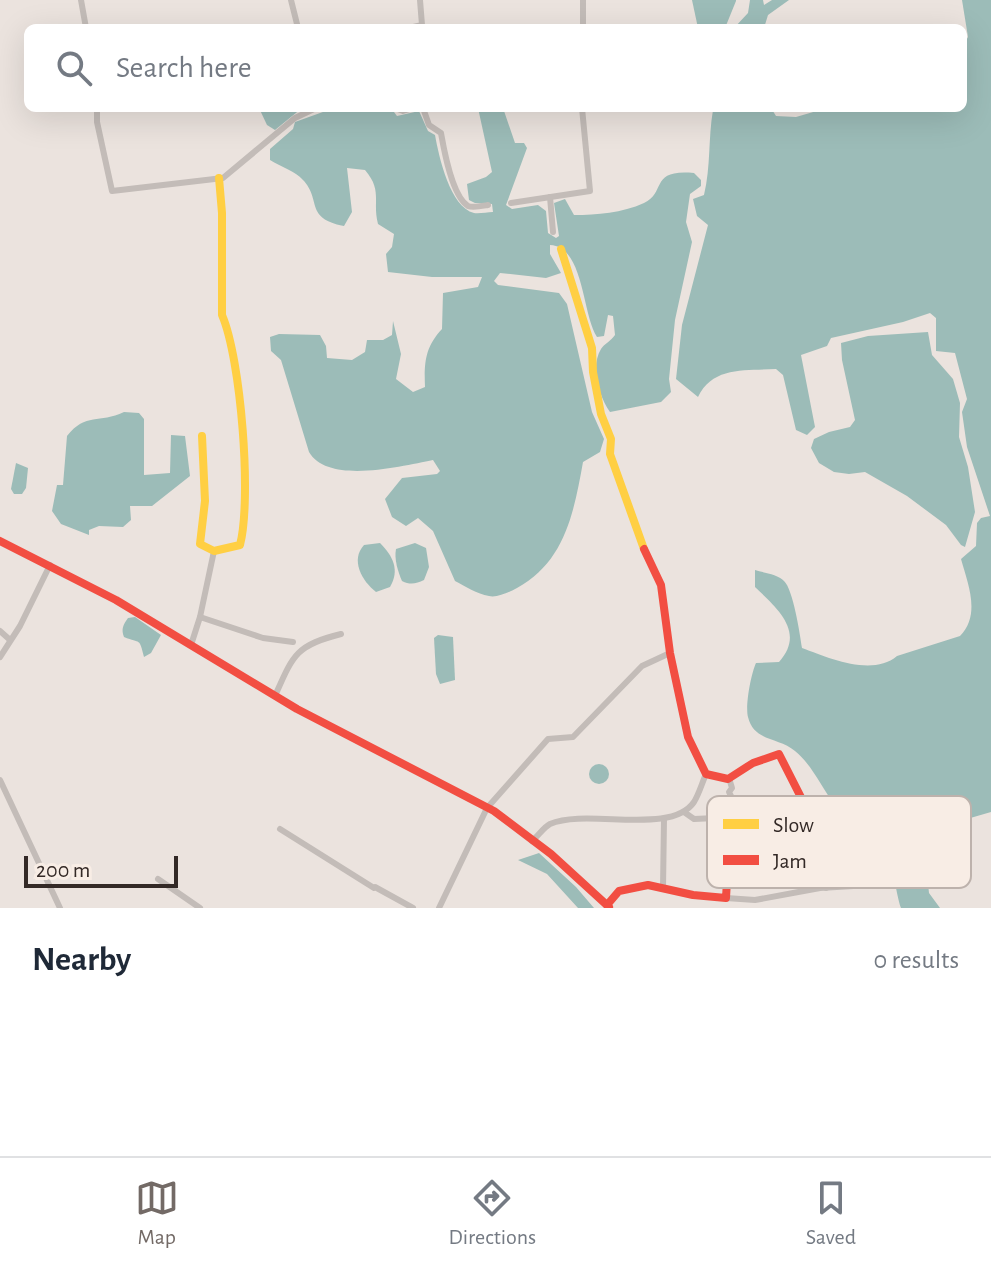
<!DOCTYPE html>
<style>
:root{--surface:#fff;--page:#f6f6f7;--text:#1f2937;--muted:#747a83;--line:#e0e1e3;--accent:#736a66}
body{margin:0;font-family:"Alegreya Sans",sans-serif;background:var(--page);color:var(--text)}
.scale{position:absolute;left:24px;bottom:20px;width:154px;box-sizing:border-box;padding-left:8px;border:4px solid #332926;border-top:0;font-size:22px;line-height:28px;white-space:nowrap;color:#332926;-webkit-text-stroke:6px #f8ede5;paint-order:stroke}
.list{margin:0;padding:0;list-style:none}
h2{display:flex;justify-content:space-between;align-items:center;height:104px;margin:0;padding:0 32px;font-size:34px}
h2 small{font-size:26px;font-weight:400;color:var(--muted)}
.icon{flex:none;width:44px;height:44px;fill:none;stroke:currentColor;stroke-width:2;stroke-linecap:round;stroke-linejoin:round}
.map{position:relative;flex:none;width:991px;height:908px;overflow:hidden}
.search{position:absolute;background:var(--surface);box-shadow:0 8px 32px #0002;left:24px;right:24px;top:24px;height:88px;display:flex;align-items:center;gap:20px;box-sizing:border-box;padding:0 28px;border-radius:12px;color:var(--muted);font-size:30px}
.sheet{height:248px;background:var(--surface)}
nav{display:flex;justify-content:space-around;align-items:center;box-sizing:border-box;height:112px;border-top:2px solid var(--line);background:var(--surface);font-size:22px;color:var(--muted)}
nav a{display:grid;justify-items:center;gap:4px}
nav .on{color:var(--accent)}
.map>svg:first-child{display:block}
</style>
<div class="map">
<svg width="991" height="908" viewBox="0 0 991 908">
<rect width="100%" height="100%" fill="#ebe3de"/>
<g fill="#9cbcb8">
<path d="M692,0H736V1L725,28H698Z"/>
<path d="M750,0H763L764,5L772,0H789L768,15L764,28H734L748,13Z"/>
<path d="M962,0H991V812L929,830L926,841L930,864L927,875L929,893L940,908H901C896,895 891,851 884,843C871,828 849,820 835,805C821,787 813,766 795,751C779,737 754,742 748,717C745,706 751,674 756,663L779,662C806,632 777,608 755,587V570C764,573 778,574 784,581C793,589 800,634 802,648C829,658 872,677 897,656L960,636C981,615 968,584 961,559L976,546L977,523L981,518L990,516L967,447L962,412L967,399L955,353L936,351V318L930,313L903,322L831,338L827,346L801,355L815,427L807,435L796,430L783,375L776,369C745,371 713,366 698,397L676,379L682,325L708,225L697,216L693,199L704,195C711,166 708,139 713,110L715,108H771L776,116L796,117L827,108H963V46L968,37Z"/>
<path d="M259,108H302L275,130L267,125Z"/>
<path d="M334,108H391L397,116L419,111L428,131L435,135C439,157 450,207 474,213C479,214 487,212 493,212L492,204L475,203L469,200L467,184L486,177L492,172L478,108H503L515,143H524L527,148L506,205L512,209L538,205L546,211L548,233L556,238L559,236L554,203L565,199L574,215C597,215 622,213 644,203C667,192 649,169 694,173L701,180V186L690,194L686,222L692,242L675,320L669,379L671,392L661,402L610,412C599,396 590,367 601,349C604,344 611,341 615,335L613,316L608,315L604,336L597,337C582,314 584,246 550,245V254L561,273L546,278L500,273L494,281L498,285L559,293L567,304L592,412L604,439L600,452L583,462C574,512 565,562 517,588C510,592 497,598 489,596C477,594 465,586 455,581L433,531L418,518L406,526L392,517L385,499L402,478L437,474L440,471L433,460C402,466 328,485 309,452L281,360L271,351L270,337L279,334L320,335L326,346L327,358L352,360L365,352L367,340H383L392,335L393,321L401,354L396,379L413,392L425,387C424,363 425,347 442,329L443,293L478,287L482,277H432L388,272L386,254L392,247L394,234L378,224C372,201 383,191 365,170L347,168L352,212L344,226C304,218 322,200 303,180C295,171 281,167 270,160V149L293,129L295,122Z"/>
<path d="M928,332L932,355L953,379L960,403L959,437L968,467L975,512L965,547L961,545L946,525L907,496L865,472L849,474L834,472L819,463L811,448L814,439L829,432L850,427L855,420L842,360L841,343L868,336Z"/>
<path d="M124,412L139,413L144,419V475L170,473L171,435L185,436L190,476L152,506H130L131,520L123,527L99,526L89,530V535L61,524L52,511L57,485H63L67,436C86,412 99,424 124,412Z"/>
<path d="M16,463L28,468L26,488L22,494H14L11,489Z"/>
<path d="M380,543C393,556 400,570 390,587L376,592C362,581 350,560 364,545Z"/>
<path d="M415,543L426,548L429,567L424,580C416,584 410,585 402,581C398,572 394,559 396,549Z"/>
<path d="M135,617L161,635L151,653L144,657C139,637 141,644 124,637C121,629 123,625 128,618Z"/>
<path d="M438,635L453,637L455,680L440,684L436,674L434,638Z"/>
<circle cx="599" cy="774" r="10"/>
<path d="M539,853L576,887L594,908H578L547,874L518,860Z"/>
</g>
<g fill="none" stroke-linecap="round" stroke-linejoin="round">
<g stroke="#c3bcb8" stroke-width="6">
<path d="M81,0L86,28"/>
<path d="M291,0L298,28"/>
<path d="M409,28L422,25L420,0"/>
<path d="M583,28V0"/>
<path d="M97,108V122L112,191L223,178L295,118L316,108"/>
<path d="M395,108L403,111L413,108"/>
<path d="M423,108L429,125L441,133C444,150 452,196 468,206C473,208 482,206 488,205"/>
<path d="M550,197L553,232"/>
<path d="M511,203L590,191L582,108"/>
<path d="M200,617L263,638L293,642"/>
<path d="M0,631L9,639"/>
<path d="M191,645L200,617L214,551"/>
<path d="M0,657L20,626L50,565"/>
<path d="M275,696C293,655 296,645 341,634"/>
<path d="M729,778L732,788L729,792L743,820"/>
<path d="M0,780L60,908"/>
<path d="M684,812L694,819L738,817L758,833"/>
<path d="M791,824C803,846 817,865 826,888"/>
<path d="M280,829L374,888L375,887L413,908"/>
<path d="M532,841C538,836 544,827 550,824C587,808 671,836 694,802C699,794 702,783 706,774"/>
<path d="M158,879L200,908"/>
<path d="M663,888L664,819"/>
<path d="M726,898L755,900L820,888L887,884L888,863"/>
<path d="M439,908L487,808L548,739L573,737L642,666L670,653"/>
</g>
<g stroke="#ffcf43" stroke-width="8">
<path d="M561,249L592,348L593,372L601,414L611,439L610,454L644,549"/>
<path d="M202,436L205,501L200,544L214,551L240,545C252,499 241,359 222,315V213L219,178"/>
</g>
<g stroke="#f24e42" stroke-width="8">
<path d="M0,541L116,600L297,709L494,811L551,854L609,907"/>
<path d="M607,905L619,891L648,885L693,895L726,898L728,863L756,857L758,833L811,817L779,754L753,763L728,779L706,774L688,737L670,653L661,585L644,549"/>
</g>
</g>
<rect x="707" y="796" width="264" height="92" rx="12" fill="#f8ede5" stroke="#bdb2ac" stroke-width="2"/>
<rect x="723" y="819" width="36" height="10" fill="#ffcf43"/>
<rect x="723" y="855" width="36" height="10" fill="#f24e42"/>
<g font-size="22" fill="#332926">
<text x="773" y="832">Slow</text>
<text x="773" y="868">Jam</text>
</g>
</svg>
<div class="scale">200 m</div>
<div class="search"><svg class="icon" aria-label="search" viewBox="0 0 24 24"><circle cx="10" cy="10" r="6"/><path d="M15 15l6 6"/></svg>Search here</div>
</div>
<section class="sheet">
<h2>Nearby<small>0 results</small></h2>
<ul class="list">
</ul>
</section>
<nav>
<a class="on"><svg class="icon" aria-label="map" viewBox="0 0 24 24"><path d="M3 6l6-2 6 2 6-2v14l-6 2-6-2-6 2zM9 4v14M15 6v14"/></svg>Map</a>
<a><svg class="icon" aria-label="directions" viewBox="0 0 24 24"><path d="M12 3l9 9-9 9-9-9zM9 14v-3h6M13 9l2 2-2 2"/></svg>Directions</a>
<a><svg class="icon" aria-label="saved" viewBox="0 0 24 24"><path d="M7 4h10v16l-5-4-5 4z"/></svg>Saved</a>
</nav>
